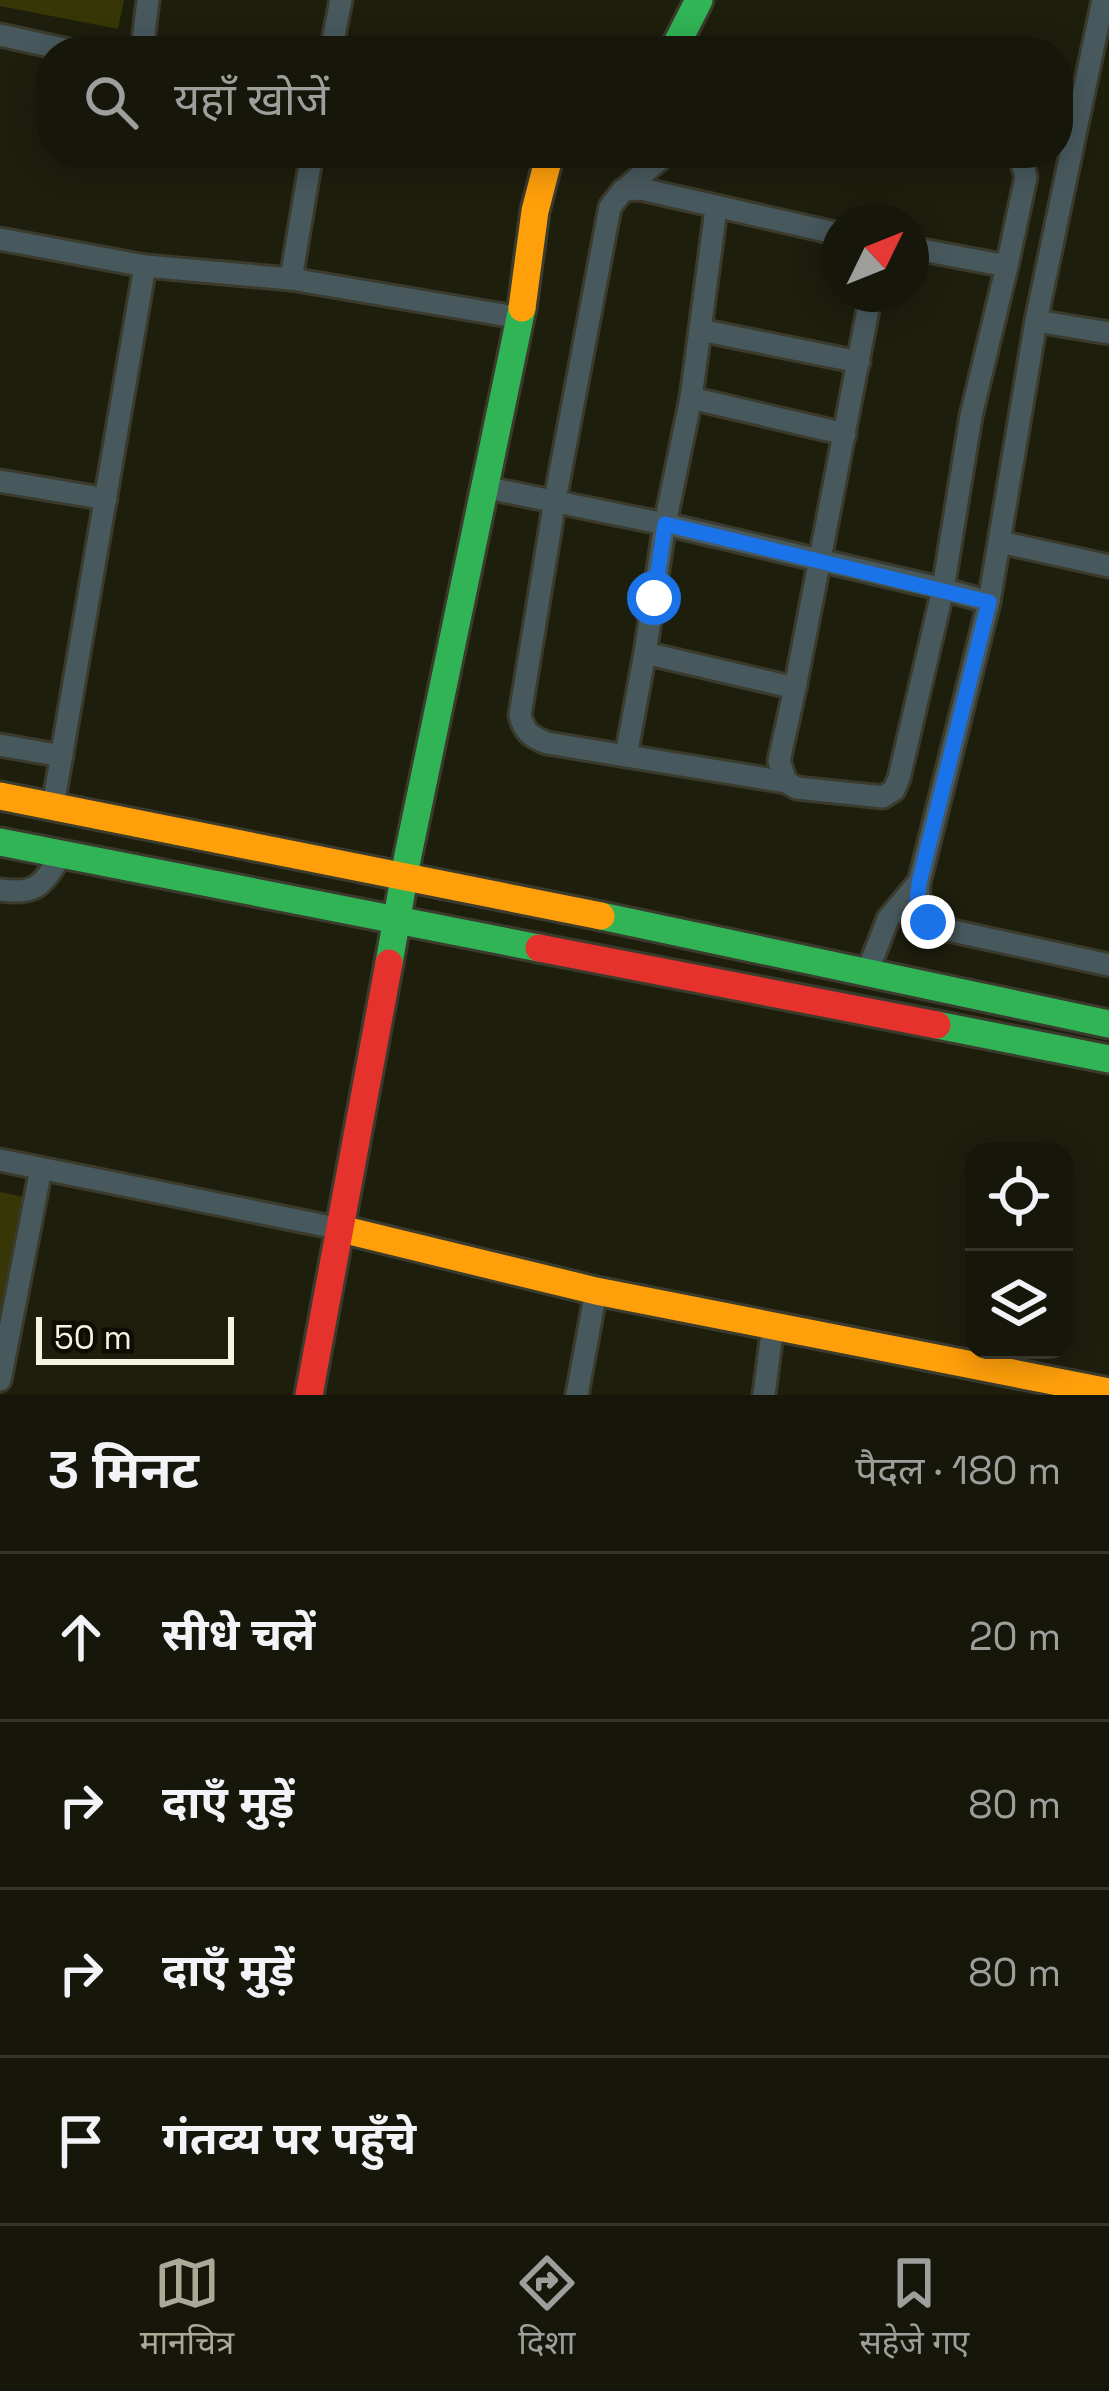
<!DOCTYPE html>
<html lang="hi">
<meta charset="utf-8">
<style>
:root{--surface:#16160a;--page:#232318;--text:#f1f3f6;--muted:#9e9f9c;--line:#35352b;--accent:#a8a997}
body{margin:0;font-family:"Space Grotesk","Noto Sans Devanagari",sans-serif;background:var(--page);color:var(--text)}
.controls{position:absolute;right:36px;bottom:36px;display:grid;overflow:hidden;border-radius:24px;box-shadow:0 6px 30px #0003}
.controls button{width:108px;height:108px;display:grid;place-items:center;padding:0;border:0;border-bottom:3px solid var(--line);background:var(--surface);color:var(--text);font:60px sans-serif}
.compass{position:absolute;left:821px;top:204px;width:108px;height:108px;border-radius:50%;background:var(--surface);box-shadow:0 6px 30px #0003;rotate:47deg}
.scale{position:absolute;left:36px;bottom:30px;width:198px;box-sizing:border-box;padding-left:12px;border:6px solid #f3f4e2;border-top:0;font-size:33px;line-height:42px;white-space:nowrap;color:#f3f4e2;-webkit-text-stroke:9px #0d0d03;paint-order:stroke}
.stop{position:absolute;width:36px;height:36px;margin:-27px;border:9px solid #1a73e8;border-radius:50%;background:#fff}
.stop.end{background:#1a73e8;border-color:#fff;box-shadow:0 3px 12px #0008}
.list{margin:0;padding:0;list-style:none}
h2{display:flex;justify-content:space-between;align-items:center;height:156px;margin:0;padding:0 48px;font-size:51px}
h2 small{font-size:39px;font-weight:400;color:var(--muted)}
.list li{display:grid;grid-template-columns:78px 1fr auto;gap:36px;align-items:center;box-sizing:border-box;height:168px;padding:0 48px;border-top:3px solid var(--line)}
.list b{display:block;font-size:45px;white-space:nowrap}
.list em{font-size:39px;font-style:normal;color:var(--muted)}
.icon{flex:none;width:66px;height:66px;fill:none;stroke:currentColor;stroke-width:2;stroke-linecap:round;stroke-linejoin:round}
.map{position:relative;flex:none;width:1109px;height:1395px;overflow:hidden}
.search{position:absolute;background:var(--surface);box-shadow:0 6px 30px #0003;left:36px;right:36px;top:36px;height:132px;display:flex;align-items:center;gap:30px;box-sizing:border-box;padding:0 42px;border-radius:48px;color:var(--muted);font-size:45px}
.sheet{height:828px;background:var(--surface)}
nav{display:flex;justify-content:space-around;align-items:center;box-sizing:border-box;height:168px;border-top:3px solid var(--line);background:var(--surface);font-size:33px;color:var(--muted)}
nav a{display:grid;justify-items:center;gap:6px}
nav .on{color:var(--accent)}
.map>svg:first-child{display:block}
</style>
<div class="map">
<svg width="1109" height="1395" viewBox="0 0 1109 1395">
<rect width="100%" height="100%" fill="#1e1e0d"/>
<g fill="#363606">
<path d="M0,0H124L118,29L0,6Z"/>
<path d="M0,1192L25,1197L0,1323Z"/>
</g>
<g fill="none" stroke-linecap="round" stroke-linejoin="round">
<defs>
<g id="street">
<path d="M1103,0L1036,321L989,602L919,883C917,909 924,920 948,930L1109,965"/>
<path d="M0,35L73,51"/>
<path d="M142,51L148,0"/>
<path d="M331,51L341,0"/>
<path d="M312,153L291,279L521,318"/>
<path d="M624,190L667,153"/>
<path d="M0,239L145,266L291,279"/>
<path d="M911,248L1007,266L971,416L943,589L989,602"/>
<path d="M1007,266L1026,177L1019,153"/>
<path d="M1036,321L1109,333"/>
<path d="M700,330L859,362"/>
<path d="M691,398L845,434"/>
<path d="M0,481L106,499"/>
<path d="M483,487L665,524L943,589L899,778L894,790L883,797L797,788L786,782L779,761L795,688L645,653L626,756"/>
<path d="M1000,542L1109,566"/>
<path d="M645,653L665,524L691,398L716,209"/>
<path d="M795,688L871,294"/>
<path d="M0,745L62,756"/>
<path d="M786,782L547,743C531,737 524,732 520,715L555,500L610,207L623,190L641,189L839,234"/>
<path d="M53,806L145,266"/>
<path d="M0,890C39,895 42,884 62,854"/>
<path d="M868,970L888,919L918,883"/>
<path d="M0,1160L341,1229"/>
<path d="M0,1380L41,1169"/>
<path d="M577,1395L596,1291"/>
<path d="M764,1395L773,1325"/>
</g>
<g id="fast">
<path d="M673,51L699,0"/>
<path d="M0,842L539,948"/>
<path d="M601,916L1109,1024"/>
<path d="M389,963L408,855L522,308"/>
<path d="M937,1025L1109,1059"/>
</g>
<g id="slow">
<path d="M522,308L535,211L550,153"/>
<path d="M0,796L601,916"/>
<path d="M341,1229L596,1291L1109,1392"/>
</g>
<g id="jam">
<path d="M539,948L937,1025"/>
<path d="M309,1395L389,963"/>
</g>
</defs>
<use href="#street" stroke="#3a3a2d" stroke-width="27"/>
<use href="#fast" stroke="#3a3a2d" stroke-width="33"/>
<use href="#slow" stroke="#3a3a2d" stroke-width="33"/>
<use href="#jam" stroke="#3a3a2d" stroke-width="33"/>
<use href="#street" stroke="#48595d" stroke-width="21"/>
<use href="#fast" stroke="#30b455" stroke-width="27"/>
<use href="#slow" stroke="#ff9f0a" stroke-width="27"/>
<use href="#jam" stroke="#e5322d" stroke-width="27"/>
</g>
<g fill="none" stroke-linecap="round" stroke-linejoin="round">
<path stroke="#1a73e8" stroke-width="15" d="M654,598L665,524L989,602L919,883L917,903L928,922"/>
</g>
</svg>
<div class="controls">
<button><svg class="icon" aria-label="locate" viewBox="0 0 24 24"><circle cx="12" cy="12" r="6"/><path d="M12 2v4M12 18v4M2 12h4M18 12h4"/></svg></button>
<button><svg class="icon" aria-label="layers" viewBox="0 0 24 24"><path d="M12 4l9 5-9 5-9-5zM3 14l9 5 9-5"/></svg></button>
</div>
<svg class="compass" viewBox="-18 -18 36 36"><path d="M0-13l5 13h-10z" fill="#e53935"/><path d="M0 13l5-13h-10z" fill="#9e9f9c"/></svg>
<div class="scale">50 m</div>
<div class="stop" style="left:654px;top:598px"></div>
<div class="stop end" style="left:928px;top:922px"></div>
<div class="search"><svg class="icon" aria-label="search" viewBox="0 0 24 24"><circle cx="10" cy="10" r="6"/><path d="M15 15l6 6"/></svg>यहाँ खोजें</div>
</div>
<section class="sheet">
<h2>3 मिनट<small>पैदल · 180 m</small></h2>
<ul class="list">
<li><svg class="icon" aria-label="ahead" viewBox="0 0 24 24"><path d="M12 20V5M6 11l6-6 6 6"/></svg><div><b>सीधे चलें</b></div><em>20 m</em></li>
<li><svg class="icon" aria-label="right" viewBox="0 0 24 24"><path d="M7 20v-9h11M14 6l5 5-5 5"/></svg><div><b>दाएँ मुड़ें</b></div><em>80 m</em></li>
<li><svg class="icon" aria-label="right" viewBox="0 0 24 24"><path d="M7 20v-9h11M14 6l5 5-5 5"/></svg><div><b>दाएँ मुड़ें</b></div><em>80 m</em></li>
<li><svg class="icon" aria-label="arrive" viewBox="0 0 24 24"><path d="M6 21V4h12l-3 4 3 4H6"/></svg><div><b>गंतव्य पर पहुँचे</b></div></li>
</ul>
</section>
<nav>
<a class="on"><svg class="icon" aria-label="map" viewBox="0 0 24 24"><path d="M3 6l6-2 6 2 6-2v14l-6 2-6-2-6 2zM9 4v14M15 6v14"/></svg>मानचित्र</a>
<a><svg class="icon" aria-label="directions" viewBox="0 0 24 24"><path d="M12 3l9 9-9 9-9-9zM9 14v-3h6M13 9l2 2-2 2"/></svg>दिशा</a>
<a><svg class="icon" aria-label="saved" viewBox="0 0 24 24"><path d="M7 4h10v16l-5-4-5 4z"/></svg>सहेजे गए</a>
</nav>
